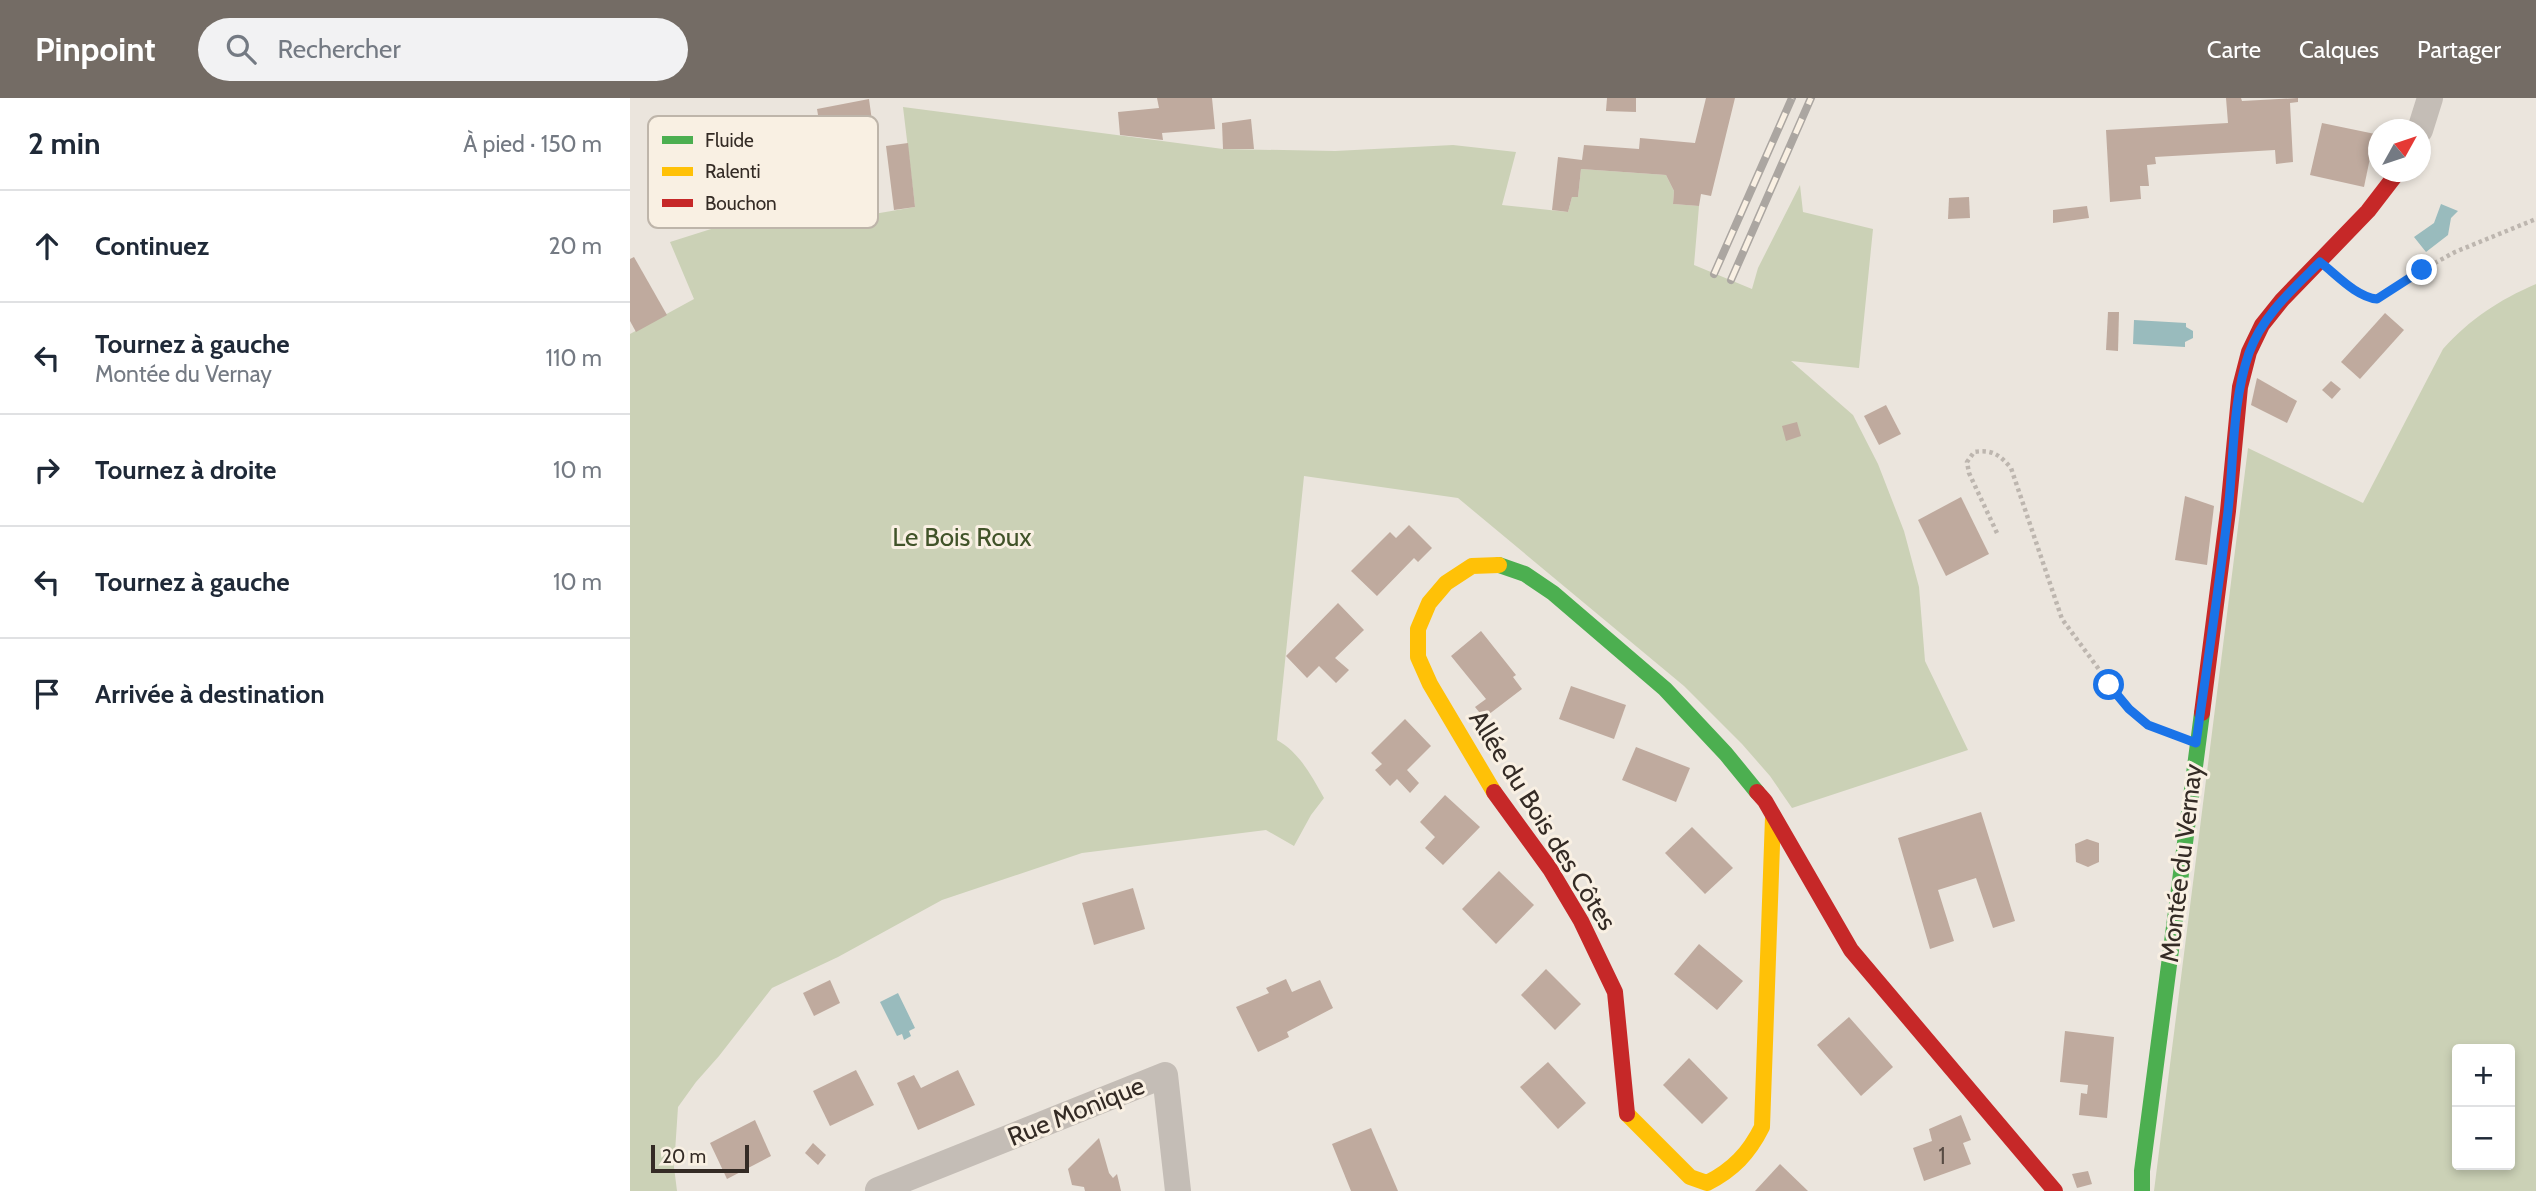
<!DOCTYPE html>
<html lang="fr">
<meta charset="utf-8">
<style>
:root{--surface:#fff;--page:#f2f2f3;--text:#1f2937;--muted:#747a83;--line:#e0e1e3;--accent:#746c65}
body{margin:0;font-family:Cabin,sans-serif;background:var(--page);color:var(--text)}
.controls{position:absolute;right:21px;bottom:21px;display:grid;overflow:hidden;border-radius:7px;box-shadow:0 4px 10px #0003}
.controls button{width:63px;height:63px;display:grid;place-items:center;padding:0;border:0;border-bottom:2px solid var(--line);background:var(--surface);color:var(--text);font:35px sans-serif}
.compass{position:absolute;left:1738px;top:21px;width:63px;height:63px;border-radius:50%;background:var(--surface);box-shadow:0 4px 10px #0003;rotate:50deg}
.scale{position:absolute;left:21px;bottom:18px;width:98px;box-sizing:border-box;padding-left:7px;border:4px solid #342b25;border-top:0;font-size:19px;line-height:24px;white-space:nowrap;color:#342b25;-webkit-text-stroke:5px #f9f0e3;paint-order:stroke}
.stop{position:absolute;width:21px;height:21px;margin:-16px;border:5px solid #1a73e8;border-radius:50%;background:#fff}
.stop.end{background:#1a73e8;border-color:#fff;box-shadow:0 2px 7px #0008}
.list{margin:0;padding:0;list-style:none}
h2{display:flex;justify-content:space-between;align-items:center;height:91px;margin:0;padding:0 28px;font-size:30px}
h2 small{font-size:23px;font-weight:400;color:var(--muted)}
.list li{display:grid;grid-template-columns:46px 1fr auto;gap:21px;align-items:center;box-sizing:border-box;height:112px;padding:0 28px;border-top:2px solid var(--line)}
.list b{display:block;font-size:26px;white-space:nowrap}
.list p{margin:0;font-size:23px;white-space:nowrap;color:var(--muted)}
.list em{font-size:23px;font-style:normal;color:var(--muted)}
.icon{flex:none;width:38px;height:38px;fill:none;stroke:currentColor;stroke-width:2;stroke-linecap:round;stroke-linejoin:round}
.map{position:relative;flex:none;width:1906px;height:1093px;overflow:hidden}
header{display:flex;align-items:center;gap:42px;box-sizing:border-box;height:98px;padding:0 35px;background:var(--accent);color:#fff}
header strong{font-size:33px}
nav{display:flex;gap:38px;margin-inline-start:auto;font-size:24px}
.search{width:490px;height:63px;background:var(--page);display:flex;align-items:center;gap:18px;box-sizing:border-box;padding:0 24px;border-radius:38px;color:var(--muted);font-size:26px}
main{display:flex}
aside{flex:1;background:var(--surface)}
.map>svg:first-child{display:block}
</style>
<header>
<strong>Pinpoint</strong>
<div class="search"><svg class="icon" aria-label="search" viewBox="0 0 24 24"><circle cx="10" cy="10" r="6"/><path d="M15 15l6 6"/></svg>Rechercher</div>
<nav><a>Carte</a><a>Calques</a><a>Partager</a></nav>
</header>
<main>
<aside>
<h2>2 min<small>À pied · 150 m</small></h2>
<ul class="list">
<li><svg class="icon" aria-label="ahead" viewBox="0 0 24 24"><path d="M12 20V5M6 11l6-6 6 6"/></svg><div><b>Continuez</b></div><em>20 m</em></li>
<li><svg class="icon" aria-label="left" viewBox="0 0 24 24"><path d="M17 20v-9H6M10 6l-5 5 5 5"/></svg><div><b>Tournez à gauche</b><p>Montée du Vernay</p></div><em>110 m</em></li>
<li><svg class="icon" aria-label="right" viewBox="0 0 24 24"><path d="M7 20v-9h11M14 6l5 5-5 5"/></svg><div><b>Tournez à droite</b></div><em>10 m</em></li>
<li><svg class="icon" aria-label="left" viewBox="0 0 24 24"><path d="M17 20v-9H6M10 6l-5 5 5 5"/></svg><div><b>Tournez à gauche</b></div><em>10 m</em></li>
<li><svg class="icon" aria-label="arrive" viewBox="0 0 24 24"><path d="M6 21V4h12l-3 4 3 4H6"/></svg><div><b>Arrivée à destination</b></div></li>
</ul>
</aside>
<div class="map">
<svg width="1906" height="1093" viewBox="0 0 1906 1093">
<rect width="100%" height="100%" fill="#ebe5dd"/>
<g fill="#cbd1b6" fill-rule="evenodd">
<path d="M273,9L593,51L705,53L823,47L886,54L872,107L938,114L942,99H948L951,71L1036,77L1044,93L1043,106L1069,108L1064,167L1122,191L1128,170L1170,87L1173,114L1243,131L1229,270L1161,263L1223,317L1248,366L1274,433L1289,489L1295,563L1338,652L1162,710L1140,678L1112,646L1054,588L828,400L674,378L647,642C670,655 681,677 694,700L681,717L664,748L636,732L452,755L312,802L208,859L142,890L89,958L66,984L48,1009L44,1069L47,1093H0V236L64,201L40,144L173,102L179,127L285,109Z"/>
<path d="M1906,186V1093H1524L1618,350L1733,405L1813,251C1840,221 1869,202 1906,186ZM1827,951H1880V1067H1827Z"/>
</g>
<g fill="#99bbbd">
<path d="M1811,106L1828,113L1821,120L1818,137L1796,154L1784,139L1804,125Z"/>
<path d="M1504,222L1556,225V229L1563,233V240L1555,244V249L1503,246Z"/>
<path d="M268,895L285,930L279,933L281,938L274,942L272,936L267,938L250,904Z"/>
</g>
<g fill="#bfaa9e">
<path d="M527,0H582L585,31L532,35L533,42L490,37L488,14L529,10Z"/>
<path d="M977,0H1006V14L976,13Z"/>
<path d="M1076,0H1105L1081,98L1071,96L1069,108L1043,106L1044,93L1036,77L951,71L948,99H942L938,114L922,112L928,59L952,62L954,47L1009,51L1010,40L1065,45Z"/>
<path d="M1596,0H1611L1612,3L1668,0V4L1660,5L1663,64L1646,66L1645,52L1525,59L1526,66L1517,67L1519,88H1510L1511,101L1480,104L1476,32L1598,25Z"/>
<path d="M239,1L245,45L238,46L241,59L211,64L208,50L194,53L187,11Z"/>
<path d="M621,21L624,51H593L592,25Z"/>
<path d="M1692,25L1745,36L1734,89L1680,77Z"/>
<path d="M278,45L285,109L264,112L256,48Z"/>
<path d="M1339,99L1340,120L1318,121L1319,100Z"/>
<path d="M1457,108L1459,120L1423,125V112Z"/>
<path d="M4,159L37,217L6,234L0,223V161Z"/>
<path d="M1478,214H1489L1488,253L1476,252Z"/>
<path d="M1755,215L1774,232L1730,281L1711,264Z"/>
<path d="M1627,280L1667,303L1657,325L1621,307Z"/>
<path d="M1701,283L1711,291L1702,301L1692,292Z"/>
<path d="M1256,307L1271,336L1249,347L1234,318Z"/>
<path d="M1167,324L1171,338L1156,343L1152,328Z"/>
<path d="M1555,398L1584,408L1577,467L1545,462Z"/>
<path d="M1331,399L1359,456L1316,478L1288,422Z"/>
<path d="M779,427L802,450L788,464L784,460L747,498L721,473L760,434L766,440Z"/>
<path d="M708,505L734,532L705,560L719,572L706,585L689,568L677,580L656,558Z"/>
<path d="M851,533L886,577L883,579L892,591L854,620L845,609L856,601L821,558Z"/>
<path d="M941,588L996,607L984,641L929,621Z"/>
<path d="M775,621L801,648L777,672L789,685L780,695L767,681L760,688L745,672L752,666L741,655Z"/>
<path d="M1006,649L1060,670L1046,704L992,682Z"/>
<path d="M815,697L850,729L813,767L795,750L805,739L790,724Z"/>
<path d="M1351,714L1385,823L1363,830L1346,780L1308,792L1324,843L1300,851L1268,740Z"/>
<path d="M1062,729L1103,770L1075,796L1035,755Z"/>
<path d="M1457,741L1469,745V764L1458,769L1446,764L1445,746Z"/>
<path d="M869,773L904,807L866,846L832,811Z"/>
<path d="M503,790L515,831L464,847L452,805Z"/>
<path d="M1069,846L1113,883L1087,912L1044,876Z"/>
<path d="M916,871L951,906L925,932L891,897Z"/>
<path d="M656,881L662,894L690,882L703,910L657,934L659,939L628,954L606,909L639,895L636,890Z"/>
<path d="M200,882L210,905L184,918L173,895Z"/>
<path d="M1219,919L1263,969L1231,998L1187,947Z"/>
<path d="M1435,933L1484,939L1477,1020L1449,1017L1451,995L1457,996L1458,987L1430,984Z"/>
<path d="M1059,960L1098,1000L1072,1026L1033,987Z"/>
<path d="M918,964L956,1005L928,1031L890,989Z"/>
<path d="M226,972L244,1007L200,1028L183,993Z"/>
<path d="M328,972L345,1007L288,1032L267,985L284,977L291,990Z"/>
<path d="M1331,1017L1341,1042L1333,1045L1341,1066L1294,1083L1283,1050L1302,1043L1299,1031Z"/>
<path d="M125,1022L141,1058L97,1081L80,1045Z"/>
<path d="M741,1030L768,1093H721L702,1046Z"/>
<path d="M469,1040L479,1075L483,1080L487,1076L491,1093H455L454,1089L442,1087L438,1071Z"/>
<path d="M183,1045L196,1057L188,1067L175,1055Z"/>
<path d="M1150,1066L1178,1093H1125Z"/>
<path d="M1458,1073L1462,1086L1447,1090L1442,1076Z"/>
</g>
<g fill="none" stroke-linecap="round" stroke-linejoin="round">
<g stroke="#bdb6af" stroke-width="4.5" stroke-dasharray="3.5 3.5" stroke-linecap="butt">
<path d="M1715,183L1740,200L1747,201L1792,172L1825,154L1906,121"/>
<path d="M1367,435L1339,375L1337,364L1344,354C1362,351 1370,357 1381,370L1432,521L1498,611L1518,627L1537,634"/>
</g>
<g stroke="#c4bdb6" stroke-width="26">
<path d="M1790,32L1800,0"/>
<path d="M248,1092L535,977L548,1093"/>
</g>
<g stroke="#4caf50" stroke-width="16">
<path d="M869,467L895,476L923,495L1035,591L1096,656L1127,694"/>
<path d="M1512,1093V1073L1572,615"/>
</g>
<g stroke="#ffc107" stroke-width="16">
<path d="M864,694L800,586L788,559V531L799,505L816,485L842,468L869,467"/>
<path d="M997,1016L1060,1079L1077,1085C1103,1072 1119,1055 1132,1029L1143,719"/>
</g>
<g stroke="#c62828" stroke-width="16">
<path d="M1572,615L1598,413L1610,289L1619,254L1632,227L1652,202L1738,113L1768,74"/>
<path d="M864,694L920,771L951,823L985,894L997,1016"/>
<path d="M1127,694L1135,703L1221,852L1425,1093"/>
</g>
<defs>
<g id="rail">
<path d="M1084,176L1162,0"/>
<path d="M1101,182L1181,0"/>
</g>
</defs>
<use href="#rail" stroke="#aba6a1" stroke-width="8"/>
<use href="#rail" stroke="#f9f0e3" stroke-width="5" stroke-dasharray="16" stroke-linecap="butt"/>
</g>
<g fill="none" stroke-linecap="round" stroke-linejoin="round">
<path stroke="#1a73e8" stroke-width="9" d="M1479,587L1499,611L1518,627L1566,645C1577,568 1589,490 1598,413C1604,361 1602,304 1619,255C1632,218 1663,191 1690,164C1706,176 1726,199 1747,201L1792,172"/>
</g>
<g text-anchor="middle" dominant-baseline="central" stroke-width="6" stroke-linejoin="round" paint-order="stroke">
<g font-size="23" fill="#574b43">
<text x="1312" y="1058">1</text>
</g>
<g font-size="26" fill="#415329" stroke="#f9f0e3">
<text x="332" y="439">Le Bois Roux</text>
</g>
<g font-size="26" fill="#342b25" stroke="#f9f0e3">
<text transform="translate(913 722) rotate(58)">Allée du Bois des Côtes</text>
<text transform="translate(1551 765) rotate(-83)">Montée du Vernay</text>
<text transform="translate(446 1013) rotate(-22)">Rue Monique</text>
</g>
</g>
<rect x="18" y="18" width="230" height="112" rx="10" fill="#f9f0e3" stroke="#beb5aa" stroke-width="2"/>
<rect x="32" y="38" width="31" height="8" fill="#4caf50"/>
<rect x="32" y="69" width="31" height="9" fill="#ffc107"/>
<rect x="32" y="101" width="31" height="8" fill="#c62828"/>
<g font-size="19" fill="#342b25">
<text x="75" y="49">Fluide</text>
<text x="75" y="80">Ralenti</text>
<text x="75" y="112">Bouchon</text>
</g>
</svg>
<div class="controls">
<button>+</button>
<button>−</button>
</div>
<svg class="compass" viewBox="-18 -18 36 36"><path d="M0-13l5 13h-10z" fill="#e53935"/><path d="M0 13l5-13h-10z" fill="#747a83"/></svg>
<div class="scale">20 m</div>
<div class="stop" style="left:1479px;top:587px"></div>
<div class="stop end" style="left:1792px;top:172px"></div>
</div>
</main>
